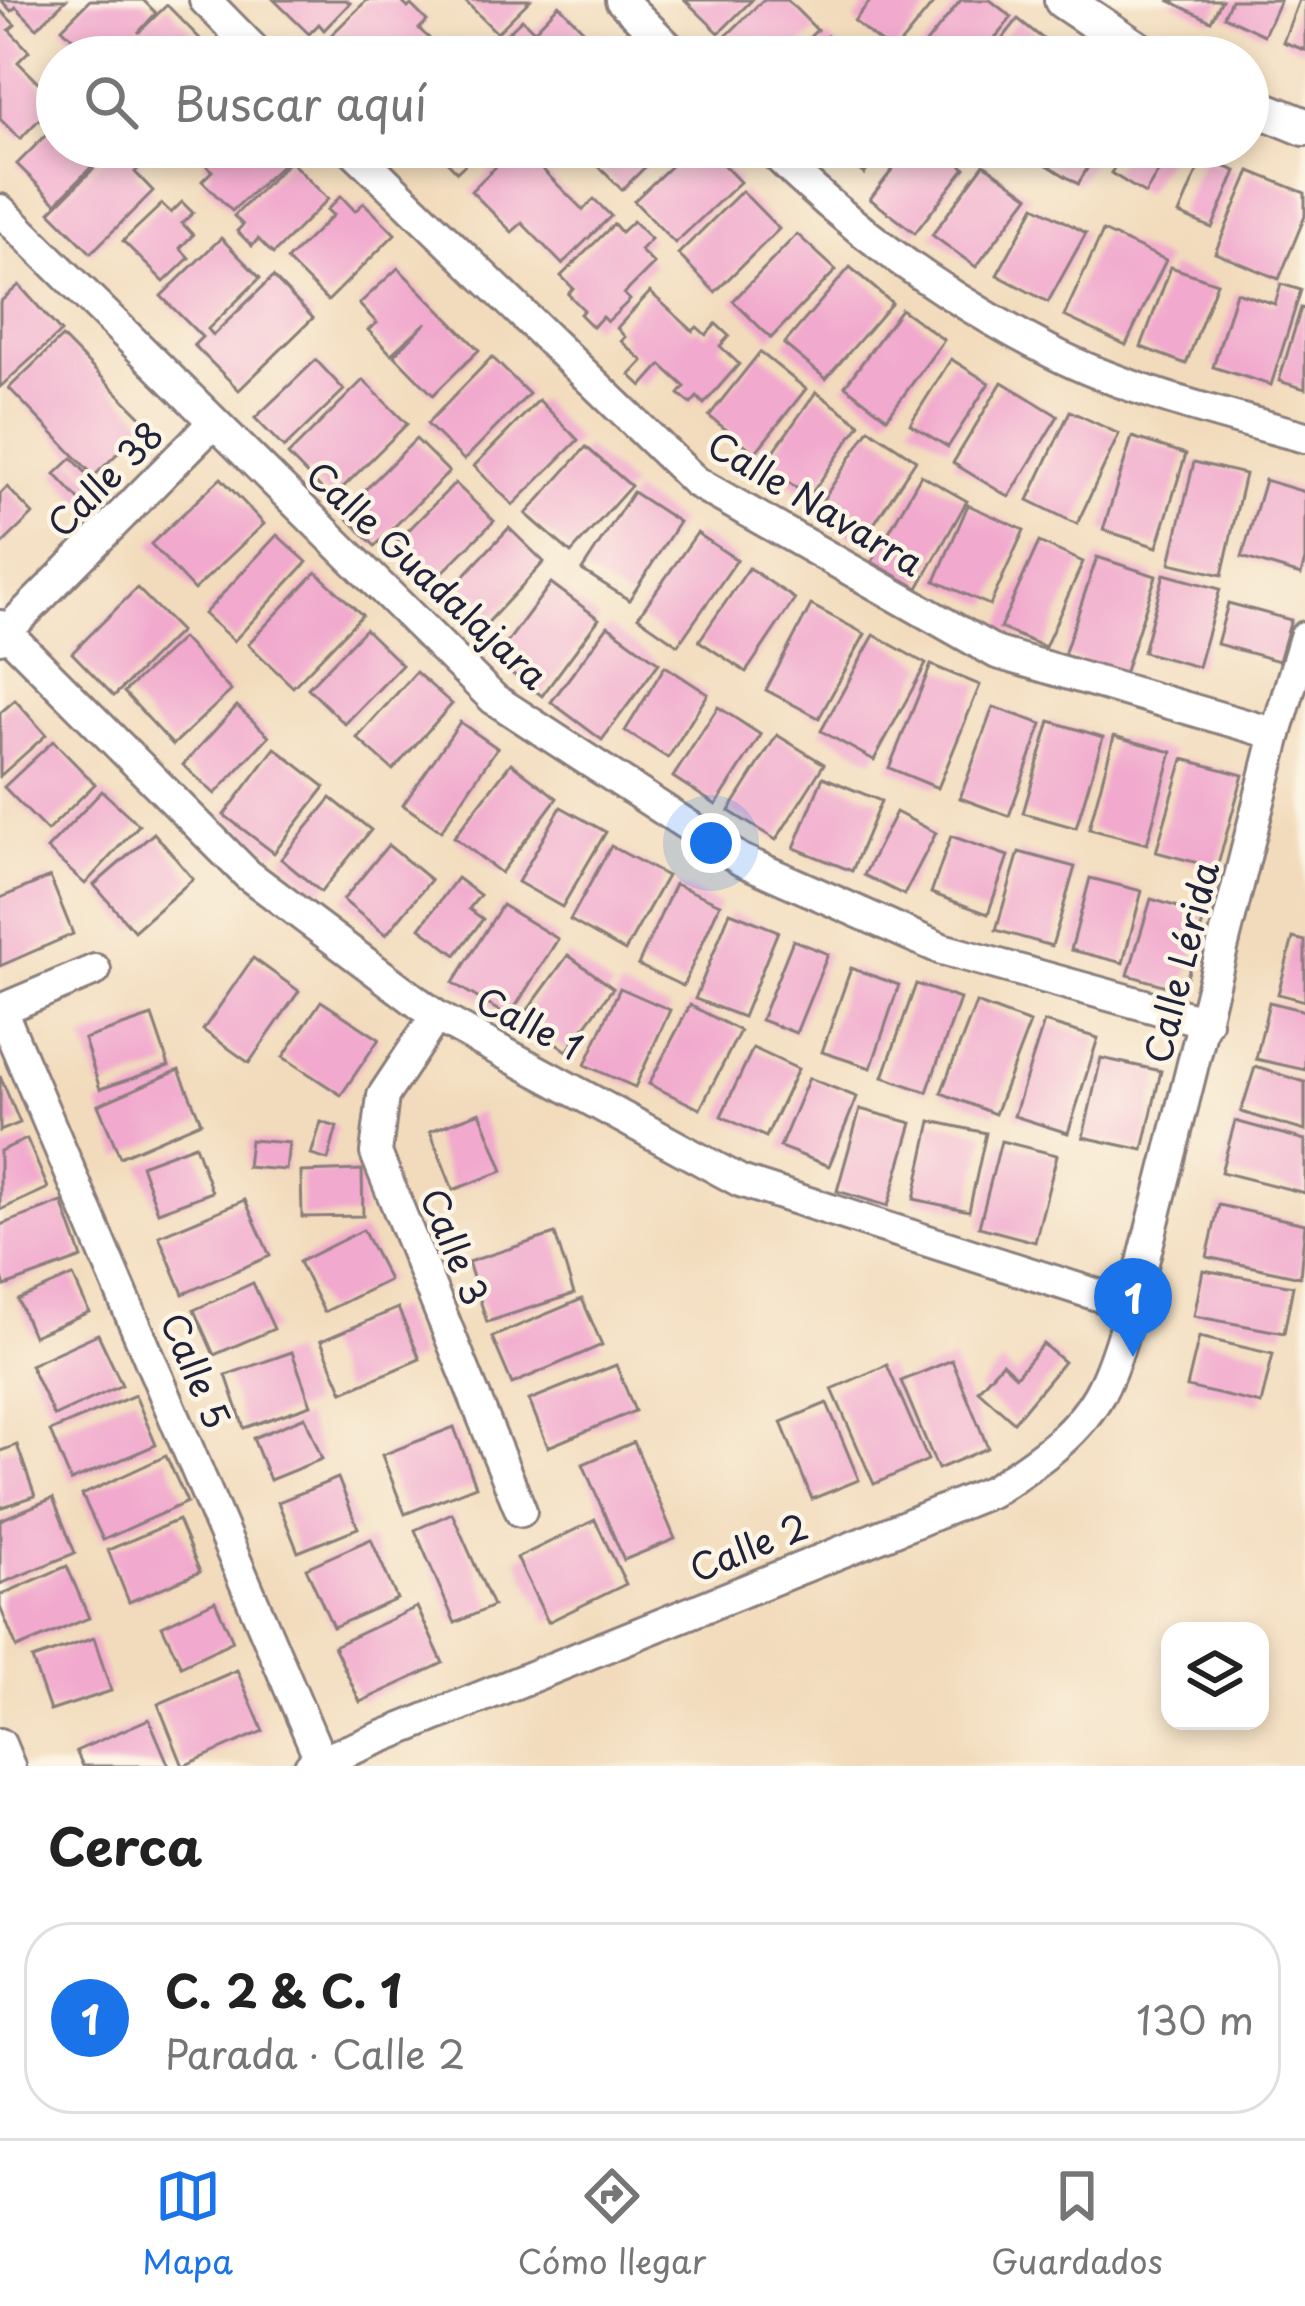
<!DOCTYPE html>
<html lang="es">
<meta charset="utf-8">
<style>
:root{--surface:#fff;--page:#f2f2f2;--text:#222;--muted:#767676;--line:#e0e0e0;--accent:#1a73e8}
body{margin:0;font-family:"Playpen Sans",sans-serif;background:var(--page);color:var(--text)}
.controls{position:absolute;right:36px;bottom:36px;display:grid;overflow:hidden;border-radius:24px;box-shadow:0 6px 18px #0003}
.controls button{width:108px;height:108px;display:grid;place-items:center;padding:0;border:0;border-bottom:3px solid var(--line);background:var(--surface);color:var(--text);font:60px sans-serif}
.you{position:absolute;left:711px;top:843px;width:42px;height:42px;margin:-30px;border:9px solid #fff;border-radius:50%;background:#1a73e8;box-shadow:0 0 0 18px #1a73e833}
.badge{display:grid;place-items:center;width:78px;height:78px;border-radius:50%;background:var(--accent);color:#fff;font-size:39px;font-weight:700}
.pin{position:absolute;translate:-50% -99px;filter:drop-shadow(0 3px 6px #0008)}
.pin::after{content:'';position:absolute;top:63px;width:42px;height:36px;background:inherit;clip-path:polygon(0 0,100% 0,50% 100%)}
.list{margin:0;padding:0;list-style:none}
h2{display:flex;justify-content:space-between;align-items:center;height:156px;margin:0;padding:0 48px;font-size:51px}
h2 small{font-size:39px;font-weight:400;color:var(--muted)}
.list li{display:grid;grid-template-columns:78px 1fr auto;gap:36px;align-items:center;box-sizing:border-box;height:192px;margin:0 24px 24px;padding:0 24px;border:3px solid var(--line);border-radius:48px}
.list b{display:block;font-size:45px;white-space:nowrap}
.list p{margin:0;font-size:39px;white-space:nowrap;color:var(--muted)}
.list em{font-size:39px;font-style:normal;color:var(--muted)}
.icon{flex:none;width:66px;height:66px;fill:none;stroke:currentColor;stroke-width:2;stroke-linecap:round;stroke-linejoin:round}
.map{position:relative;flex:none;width:1305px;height:1766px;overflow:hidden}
.search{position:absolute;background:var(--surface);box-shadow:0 6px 18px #0003;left:36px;right:36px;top:36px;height:132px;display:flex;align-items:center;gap:30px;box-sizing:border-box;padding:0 42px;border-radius:66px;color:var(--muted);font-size:45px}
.sheet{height:372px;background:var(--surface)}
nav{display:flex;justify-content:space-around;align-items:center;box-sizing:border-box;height:168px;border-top:3px solid var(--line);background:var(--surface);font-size:33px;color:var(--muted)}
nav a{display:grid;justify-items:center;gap:6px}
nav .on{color:var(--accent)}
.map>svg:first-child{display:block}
</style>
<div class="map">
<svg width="1305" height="1766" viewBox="0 0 1305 1766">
<rect width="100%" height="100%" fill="#fcf5e5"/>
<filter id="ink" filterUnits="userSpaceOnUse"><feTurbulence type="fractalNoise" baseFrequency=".00833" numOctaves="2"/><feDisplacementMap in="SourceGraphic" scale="24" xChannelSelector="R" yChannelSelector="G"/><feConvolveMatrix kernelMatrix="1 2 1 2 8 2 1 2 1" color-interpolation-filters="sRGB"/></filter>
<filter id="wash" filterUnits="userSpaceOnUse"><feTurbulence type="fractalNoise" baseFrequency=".004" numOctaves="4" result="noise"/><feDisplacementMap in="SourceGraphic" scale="48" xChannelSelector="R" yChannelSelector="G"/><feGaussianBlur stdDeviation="2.7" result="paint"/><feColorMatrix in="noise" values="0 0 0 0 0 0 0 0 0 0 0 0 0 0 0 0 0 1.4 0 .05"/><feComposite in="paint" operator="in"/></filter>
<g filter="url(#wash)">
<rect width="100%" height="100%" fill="#f2dbbc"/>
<g id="blocks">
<g fill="#f1a9cd">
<path d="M1,0H66L37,28L16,7L11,11Z"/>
<path d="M90,0H143L156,13L138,33L167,5L213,52L208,57H92L62,28Z"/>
<path d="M274,0H346L350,3L324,30L319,24L309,34Z"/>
<path d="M367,0H400L408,8L411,5L427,21L419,29L429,38L421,46L432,57H340L324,42Z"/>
<path d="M464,0H530L497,33Z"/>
<path d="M685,0H752L719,33Z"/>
<path d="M763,0H787L817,30L789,57H735L720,42Z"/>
<path d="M871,0H936L893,53L854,21Z"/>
<path d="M961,0H990L1012,17L980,57H915Z"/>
<path d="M1168,0H1222L1211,21Z"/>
<path d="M1231,0H1280L1264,35L1224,16Z"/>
<path d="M1299,0H1305V50L1283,42Z"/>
<path d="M559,5L591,38L572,57H507L495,45L522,19L534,31Z"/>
<path d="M0,10L15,25L9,30L29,51L18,62L57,101L20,139L0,119Z"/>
<path d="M1018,19L1066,57H988Z"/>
<path d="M827,36L848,57H807Z"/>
<path d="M57,124V147H93L102,156L56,203L17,164Z"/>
<path d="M115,147H124L142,165L135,172L153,191L91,253L50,212Z"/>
<path d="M218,147H290L295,153L232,211L202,181L212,171L203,162Z"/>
<path d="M433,147H483L457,172Z"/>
<path d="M516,147H520L583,210L594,199L611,216L562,264L522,223L512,232L471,191Z"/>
<path d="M592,147H665L622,190L585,153Z"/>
<path d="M691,147H706L740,182L675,243L634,201Z"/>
<path d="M832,147H886L864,174Z"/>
<path d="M910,147H937L965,168L915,233L870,199Z"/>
<path d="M1036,147H1100L1078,184L1031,155Z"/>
<path d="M1127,147L1172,149L1145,194L1111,173Z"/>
<path d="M1203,158L1236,171L1212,228L1179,214Z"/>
<path d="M290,161L328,199L273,254L258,239L252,246L237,231L243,225L234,216Z"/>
<path d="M984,164L1029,196L976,267L932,235Z"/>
<path d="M1250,171L1305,193V216L1279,279L1215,253Z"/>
<path d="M742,191L779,229L715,292L678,254Z"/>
<path d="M341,196L355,211L364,203L395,234L328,301L287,260L333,215L327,210Z"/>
<path d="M182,202L193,213L182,223L193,235L180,248L189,258L164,282L123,241L162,204L171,213Z"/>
<path d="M1035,206L1086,233L1048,302L997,275Z"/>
<path d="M633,221L651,239L640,250L654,264L624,294L630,300L607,322L602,317L593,327L580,314L584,310L568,294L573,288L561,276L614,224L621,232Z"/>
<path d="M1103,231L1166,260L1126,345L1064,316Z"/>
<path d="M797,234L836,270L771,338L733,301Z"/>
<path d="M221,238L260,278L208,329L213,335L273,277L313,318L239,390L194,345L202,337L161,296Z"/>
<path d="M850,267L892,303L826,379L784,344Z"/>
<path d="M1171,267L1217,283L1186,364L1141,347Z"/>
<path d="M398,268L479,350L433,395L394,355L427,322L391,354L368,330L377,323L359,304Z"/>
<path d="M1281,284L1301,290L1271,385L1213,367L1236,292L1275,304Z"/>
<path d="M19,285L61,332L0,387V302Z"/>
<path d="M650,292L693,331L697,327L706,335L716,324L729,336L720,346L739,364L704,404L697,397L691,404L679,394L685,387L661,365L642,386L630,375L643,361L621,341L625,337L617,328Z"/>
<path d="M1301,308L1305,309V389L1279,381Z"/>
<path d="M901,309L944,340L887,418L845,386Z"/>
<path d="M62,337L148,424L94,476L9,388Z"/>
<path d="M760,352L806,389L755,453L709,416Z"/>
<path d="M492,357L529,394L464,460L427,424Z"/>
<path d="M951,359L989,383L948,447L910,424Z"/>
<path d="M316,360L344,390L284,448L255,418Z"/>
<path d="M363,380L407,424L331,499L288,455Z"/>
<path d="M1002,382L1058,416L1009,497L953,463Z"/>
<path d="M816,392L860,424L809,497L764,465Z"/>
<path d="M539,400L578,440L513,505L474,466Z"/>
<path d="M1070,411L1119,434L1077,524L1028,500Z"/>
<path d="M869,429L916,460L862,542L815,512Z"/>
<path d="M1132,437L1186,454L1157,547L1103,530Z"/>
<path d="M416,439L449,472L375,546L342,513Z"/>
<path d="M586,447L631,486L571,553L526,514Z"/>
<path d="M72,458L103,491L86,507L55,474Z"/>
<path d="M1194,462L1245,474L1222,575L1170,563Z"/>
<path d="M921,475L967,501L918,588L872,562Z"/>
<path d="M221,478L264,524L194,590L151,544Z"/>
<path d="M1265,480L1305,492V560L1301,575L1242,557Z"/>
<path d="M455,483L494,521L429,586L391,548Z"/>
<path d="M7,487L33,514L0,546V494Z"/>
<path d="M633,492L679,522L629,600L582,570Z"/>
<path d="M968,505L1024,530L990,605L935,581Z"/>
<path d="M509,528L544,562L478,633L442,599Z"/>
<path d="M697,533L737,560L678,645L638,617Z"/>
<path d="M277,535L307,562L234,641L204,614Z"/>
<path d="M1039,542L1083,562L1045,647L1000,628Z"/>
<path d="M1097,557L1156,576L1124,674L1064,655Z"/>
<path d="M749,568L795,599L746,672L699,641Z"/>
<path d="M316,572L362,615L293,687L248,644Z"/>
<path d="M1164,574L1220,589L1198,667L1143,652Z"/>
<path d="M551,583L599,619L542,696L494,660Z"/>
<path d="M137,588L180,631L114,696L72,653Z"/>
<path d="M1228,603L1291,620L1279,661L1217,644Z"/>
<path d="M811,605L865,634L819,718L766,690Z"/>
<path d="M608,626L659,663L602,740L551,702Z"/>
<path d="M365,629L402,665L345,724L308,688Z"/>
<path d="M874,635L926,664L874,760L821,731Z"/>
<path d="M182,638L231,691L173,745L124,692Z"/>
<path d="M931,665L980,685L938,788L889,768Z"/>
<path d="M665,666L708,694L668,758L625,731Z"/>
<path d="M416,672L452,704L393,770L357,738Z"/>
<path d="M15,700L46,735L0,776V713Z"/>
<path d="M237,706L269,736L215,794L183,765Z"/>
<path d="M718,707L761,735L716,805L673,777Z"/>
<path d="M993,707L1042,724L1009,816L960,798Z"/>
<path d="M1050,721L1103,737L1076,828L1023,813Z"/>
<path d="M460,722L497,748L441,831L403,805Z"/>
<path d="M777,735L824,764L776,840L729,811Z"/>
<path d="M1114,736L1172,752L1147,844L1089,829Z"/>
<path d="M53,741L95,784L47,831L4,787Z"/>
<path d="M275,748L325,787L274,853L224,815Z"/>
<path d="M1183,759L1243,775L1217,868L1156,852Z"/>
<path d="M511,763L557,798L501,873L454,837Z"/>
<path d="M823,777L881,801L852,871L794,848Z"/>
<path d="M102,791L139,825L85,884L47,849Z"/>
<path d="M331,798L371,830L321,892L281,859Z"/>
<path d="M561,807L606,832L562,907L518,882Z"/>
<path d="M896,812L936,833L904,895L864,875Z"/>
<path d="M154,833L193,879L134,931L94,885Z"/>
<path d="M951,836L1008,856L988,914L931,893Z"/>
<path d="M388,845L431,880L386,935L343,900Z"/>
<path d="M611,846L667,876L625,951L570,920Z"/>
<path d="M1019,852L1075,867L1052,946L996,930Z"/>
<path d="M50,877L73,934L0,966V898Z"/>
<path d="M457,878L480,895L469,909L483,919L456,955L420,928Z"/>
<path d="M1090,878L1142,891L1123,963L1071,950Z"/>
<path d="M675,884L720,904L683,986L638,965Z"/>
<path d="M1151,899L1205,915L1183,991L1128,975Z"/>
<path d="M502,905L558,939L509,1017L453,983Z"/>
<path d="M730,912L778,931L743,1017L695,999Z"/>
<path d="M1293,938L1305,941V1001L1278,994Z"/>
<path d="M793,940L828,954L796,1033L761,1020Z"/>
<path d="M568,955L613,988L567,1051L522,1018Z"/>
<path d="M253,958L299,991L249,1063L203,1030Z"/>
<path d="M851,968L899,985L871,1068L822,1052Z"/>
<path d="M916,984L960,999L927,1092L883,1077Z"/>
<path d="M620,988L670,1010L635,1087L585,1065Z"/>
<path d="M321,1001L379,1039L341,1095L283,1057Z"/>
<path d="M1269,1002L1305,1011V1070L1256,1059Z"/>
<path d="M976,1003L1030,1023L995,1114L941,1093Z"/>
<path d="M690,1005L740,1031L700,1109L649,1084Z"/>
<path d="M152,1016L169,1066L100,1089L84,1039Z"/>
<path d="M1044,1022L1098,1038L1068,1133L1014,1116Z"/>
<path d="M753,1048L798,1069L766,1137L721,1116Z"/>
<path d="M1101,1058L1161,1071L1143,1150L1083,1137Z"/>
<path d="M1255,1067L1305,1082V1131L1241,1112Z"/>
<path d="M179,1070L201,1122L120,1157L98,1105Z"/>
<path d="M0,1076L20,1123L0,1131Z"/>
<path d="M809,1078L857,1097L829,1166L780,1147Z"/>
<path d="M860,1109L912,1123L888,1206L837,1191Z"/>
<path d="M480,1112L503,1171L453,1190L430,1131Z"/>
<path d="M931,1121L986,1133L969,1211L914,1199Z"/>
<path d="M1235,1121L1305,1140V1193L1221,1172Z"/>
<path d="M321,1122L337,1127L328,1160L311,1155Z"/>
<path d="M27,1139L48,1188L0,1210V1151Z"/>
<path d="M250,1140L289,1143L286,1170L247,1167Z"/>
<path d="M1001,1141L1057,1155L1035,1242L979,1227Z"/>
<path d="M195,1145L212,1192L158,1212L141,1165Z"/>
<path d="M362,1170L363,1216L302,1217L301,1172Z"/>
<path d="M245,1200L270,1256L183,1294L159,1236Z"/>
<path d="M62,1202L82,1258L5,1286L0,1272V1225Z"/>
<path d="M1219,1205L1305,1224L1300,1277L1207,1257Z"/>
<path d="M363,1230L389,1280L324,1312L299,1262Z"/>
<path d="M555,1234L574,1294L487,1322L468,1262Z"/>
<path d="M1203,1270L1293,1286L1284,1333L1194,1316Z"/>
<path d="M73,1276L89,1312L33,1336L18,1300Z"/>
<path d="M253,1283L274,1329L214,1355L194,1310Z"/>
<path d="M582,1299L602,1345L512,1384L492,1337Z"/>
<path d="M398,1308L420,1359L343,1392L321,1341Z"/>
<path d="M98,1334L122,1385L54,1416L30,1365Z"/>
<path d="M1199,1337L1273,1354L1261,1404L1187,1387Z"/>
<path d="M1043,1344L1064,1362L1014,1422L978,1390L1002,1363L1016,1376Z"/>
<path d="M292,1352L311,1405L244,1428L226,1375Z"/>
<path d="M952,1360L988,1448L938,1469L901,1381Z"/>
<path d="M616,1365L635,1411L548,1447L529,1400Z"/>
<path d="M887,1365L928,1460L874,1484L832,1389Z"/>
<path d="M135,1395L156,1445L71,1481L50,1431Z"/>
<path d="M827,1403L859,1480L812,1499L781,1422Z"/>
<path d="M305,1417L322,1459L270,1480L253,1438Z"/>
<path d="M454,1427L476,1486L405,1514L382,1455Z"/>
<path d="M634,1442L675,1539L624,1560L583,1464Z"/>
<path d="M17,1445L35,1496L0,1508V1451Z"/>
<path d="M166,1456L187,1502L103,1540L82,1495Z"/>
<path d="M338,1478L358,1528L298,1552L278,1502Z"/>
<path d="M53,1498L75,1553L0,1584V1520Z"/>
<path d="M452,1513L493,1606L455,1623L415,1530Z"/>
<path d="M178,1520L200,1572L129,1602L108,1550Z"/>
<path d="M595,1520L626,1584L548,1622L517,1558Z"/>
<path d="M371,1539L397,1599L333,1627L306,1568Z"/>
<path d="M67,1566L89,1618L17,1648L0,1607V1595Z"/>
<path d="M215,1601L233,1641L181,1666L162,1626Z"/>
<path d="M417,1607L443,1663L360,1702L334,1646Z"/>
<path d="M94,1638L111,1691L50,1711L32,1659Z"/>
<path d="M237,1670L263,1731L183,1766L158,1704Z"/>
<path d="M149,1719L169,1766H83L76,1751Z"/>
</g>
</g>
</g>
<g filter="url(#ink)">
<use href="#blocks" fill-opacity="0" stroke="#8a7e7c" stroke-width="3"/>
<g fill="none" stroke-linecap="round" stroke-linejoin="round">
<defs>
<g id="minor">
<path d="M205,0L261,57"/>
<path d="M621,0L678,57"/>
<path d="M350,147L696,482L997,653L1276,734"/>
<path d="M768,147C851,230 947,299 1051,352C1125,390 1224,415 1305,437"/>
<path d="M0,210L494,699L741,860L942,949L1206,1022"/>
<path d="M0,626L247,874L436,1016L740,1181L1132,1306"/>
<path d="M0,638L212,424"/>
<path d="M0,1010L95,970"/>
<path d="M1,1010L323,1766"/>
<path d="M436,1016L383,1096L376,1153L521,1511"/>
<path d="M0,1744L9,1766"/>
<path d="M310,1766L992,1491C1035,1463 1080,1434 1103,1387C1116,1362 1123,1332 1132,1306L1276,734L1305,637"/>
</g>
<g id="tertiary">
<path d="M1063,0L1148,57"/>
<path d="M1248,104L1305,127"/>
</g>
</defs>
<use href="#minor" stroke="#8a7e7c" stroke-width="36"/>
<use href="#tertiary" stroke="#8a7e7c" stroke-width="42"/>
<use href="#minor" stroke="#fff" stroke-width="30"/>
<use href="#tertiary" stroke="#fff" stroke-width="36"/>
</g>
</g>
<g text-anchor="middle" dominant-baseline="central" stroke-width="9" stroke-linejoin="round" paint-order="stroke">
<g font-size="36" fill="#22223b" stroke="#fcf5e5">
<text transform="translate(104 478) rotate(-45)">Calle 38</text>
<text transform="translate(816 502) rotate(31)">Calle Navarra</text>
<text transform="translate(428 574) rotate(43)">Calle Guadalajara</text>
<text transform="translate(1180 962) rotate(-76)">Calle Lérida</text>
<text transform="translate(530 1022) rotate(28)">Calle 1</text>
<text transform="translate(456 1246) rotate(68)">Calle 3</text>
<text transform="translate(197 1370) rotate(67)">Calle 5</text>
<text transform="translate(748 1546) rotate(-22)">Calle 2</text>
</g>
</g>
</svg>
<div class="controls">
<button><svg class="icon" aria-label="layers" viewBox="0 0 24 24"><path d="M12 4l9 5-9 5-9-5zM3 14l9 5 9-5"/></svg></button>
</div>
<div class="you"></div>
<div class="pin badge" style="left:1133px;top:1357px">1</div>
<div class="search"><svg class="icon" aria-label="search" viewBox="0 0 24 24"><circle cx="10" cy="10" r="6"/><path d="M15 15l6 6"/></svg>Buscar aquí</div>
</div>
<section class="sheet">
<h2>Cerca<small></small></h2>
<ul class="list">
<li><span class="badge">1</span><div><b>C. 2 &amp; C. 1</b><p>Parada · Calle 2</p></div><em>130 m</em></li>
</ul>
</section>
<nav>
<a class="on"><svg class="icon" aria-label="map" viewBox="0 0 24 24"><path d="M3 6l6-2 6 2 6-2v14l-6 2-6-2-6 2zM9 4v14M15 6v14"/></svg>Mapa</a>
<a><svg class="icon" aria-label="directions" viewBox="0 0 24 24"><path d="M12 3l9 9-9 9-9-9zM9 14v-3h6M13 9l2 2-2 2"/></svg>Cómo llegar</a>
<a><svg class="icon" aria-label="saved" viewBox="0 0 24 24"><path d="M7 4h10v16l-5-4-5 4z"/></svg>Guardados</a>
</nav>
